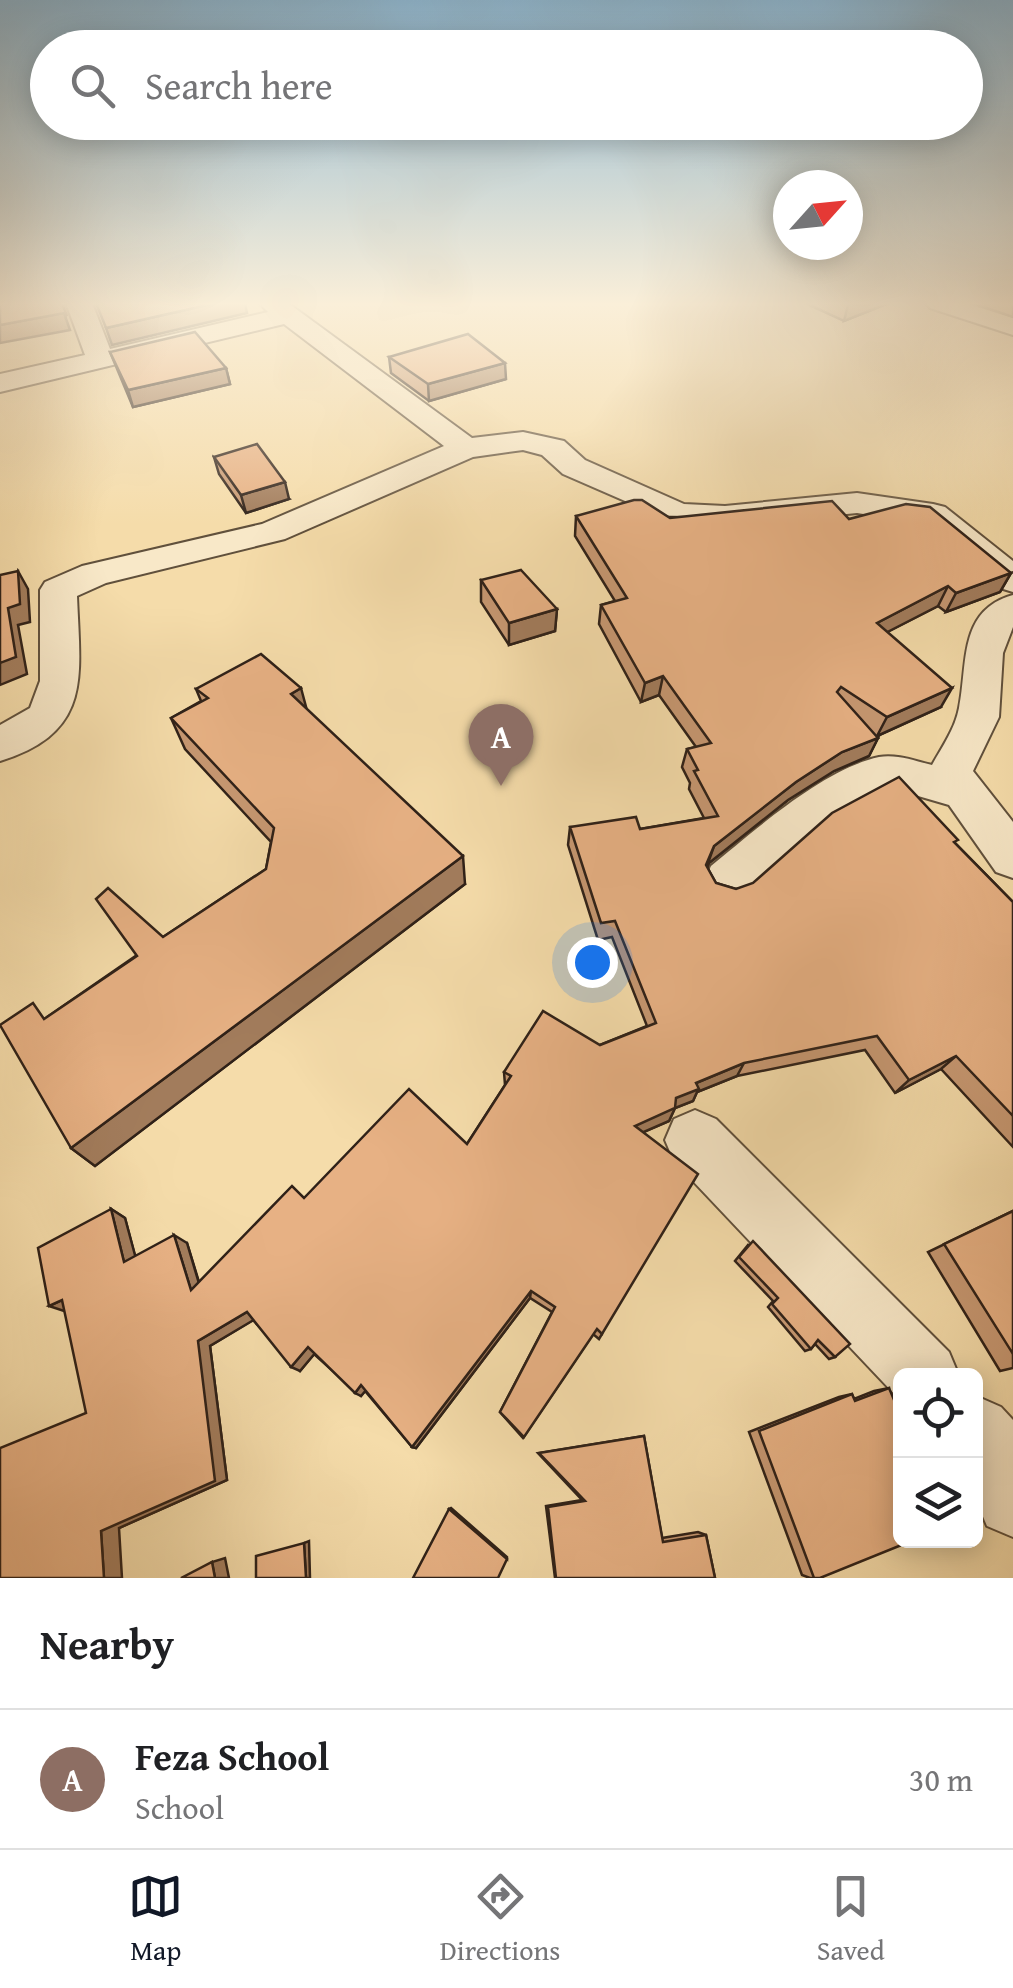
<!DOCTYPE html>
<style>
:root{--surface:#fff;--page:#f2f2f2;--text:#202124;--muted:#757577;--line:#e0e0e0;--accent:#111827}
body{margin:0;font-family:"Gentium Book Plus",serif;background:var(--page);color:var(--text)}
.controls{position:absolute;right:30px;bottom:30px;display:grid;overflow:hidden;border-radius:15px;box-shadow:0 5px 25px #0003}
.controls button{width:90px;height:90px;display:grid;place-items:center;padding:0;border:0;border-bottom:2px solid var(--line);background:var(--surface);color:var(--text);font:50px sans-serif}
.compass{position:absolute;left:773px;top:170px;width:90px;height:90px;border-radius:50%;background:var(--surface);box-shadow:0 5px 25px #0003;rotate:63deg}
.you{position:absolute;left:592px;top:962px;width:35px;height:35px;margin:-25px;border:8px solid #fff;border-radius:50%;background:#1a73e8;box-shadow:0 0 0 15px #1a73e833}
.badge{display:grid;place-items:center;width:65px;height:65px;border-radius:50%;background:var(--accent);color:#fff;font-size:32px;font-weight:700}
.pin{position:absolute;translate:-50% -82px;filter:drop-shadow(0 2px 5px #0008)}
.pin::after{content:'';position:absolute;top:52px;width:35px;height:30px;background:inherit;clip-path:polygon(0 0,100% 0,50% 100%)}
.list{margin:0;padding:0;list-style:none}
h2{display:flex;justify-content:space-between;align-items:center;height:130px;margin:0;padding:0 40px;font-size:42px}
h2 small{font-size:32px;font-weight:400;color:var(--muted)}
.list li{display:grid;grid-template-columns:65px 1fr auto;gap:30px;align-items:center;box-sizing:border-box;height:140px;padding:0 40px;border-top:2px solid var(--line)}
.list b{display:block;font-size:38px;white-space:nowrap}
.list p{margin:0;font-size:32px;white-space:nowrap;color:var(--muted)}
.list em{font-size:32px;font-style:normal;color:var(--muted)}
.icon{flex:none;width:55px;height:55px;fill:none;stroke:currentColor;stroke-width:2;stroke-linecap:round;stroke-linejoin:round}
.map{position:relative;flex:none;width:1013px;height:1578px;overflow:hidden}
.search{position:absolute;background:var(--surface);box-shadow:0 5px 25px #0003;left:30px;right:30px;top:30px;height:110px;display:flex;align-items:center;gap:25px;box-sizing:border-box;padding:0 35px;border-radius:55px;color:var(--muted);font-size:38px}
.sheet{height:270px;background:var(--surface)}
nav{display:flex;justify-content:space-around;align-items:center;box-sizing:border-box;height:140px;border-top:2px solid var(--line);background:var(--surface);font-size:28px;color:var(--muted)}
nav a{display:grid;justify-items:center;gap:5px}
nav .on{color:var(--accent)}
.map>svg:first-child{display:block}
</style>
<div class="map">
<svg width="1013" height="1578" viewBox="0 0 1013 1578">
<rect width="100%" height="100%" fill="#f5dcaa"/>
<filter id="stains"><feTurbulence type="fractalNoise" baseFrequency=".002" numOctaves="4"/><feColorMatrix values="0 0 0 0 .2 0 0 0 0 .09 0 0 0 0 .02 0 0 0 .5 -.17"/></filter>
<radialGradient id="worn" r=".72"><stop offset=".6" stop-color="#630" stop-opacity="0"/><stop offset="1" stop-color="#630" stop-opacity=".3"/></radialGradient>
<g fill="none" stroke-linecap="round" stroke-linejoin="round">
<defs>
<g id="minor">
<path d="M66,303H92L110,349L268,312L259,303H288L472,438L523,432L564,441L585,460L684,504L725,506L857,493L933,504L945,507L1013,561V592L1000,588L923,523L857,513L725,526L678,524L563,474L542,455L523,450L473,457L285,539L106,583L77,596C80,677 93,732 0,761V725L30,708L40,681V590L45,582L82,566L262,524L444,446L284,324L0,392V374L85,355Z"/>
<path d="M926,303H965L1013,318V335L930,308Z"/>
<path d="M1013,595V627L1003,653L999,717L973,771L1013,822V878L996,872L949,805L901,791H888L821,828L745,896L728,902L711,896L704,881L711,866C754,831 823,769 879,757C897,754 915,761 932,765C942,747 955,729 959,708C968,664 958,610 1013,595Z"/>
<path d="M695,1110L716,1119L949,1352L959,1376H900V1400L674,1161L665,1140L674,1119Z"/>
<path d="M976,1396L1001,1407L1013,1420V1537L987,1526L976,1500Z"/>
</g>
</defs>
<use href="#minor" stroke="#60503c" stroke-width="4"/>
<use href="#minor" fill="#f8e8c8" fill-rule="evenodd"/>
</g>
<g fill="#c79872" stroke="#2f2118" stroke-width="2.5">
<path d="M805,303H889L844,321Z"/>
<path d="M973,303H1013V317Z"/>
<path d="M110,352L226,368L230,384L133,407Z"/>
<path d="M389,357L506,379L429,401L391,373Z"/>
<path d="M214,457L289,499L246,513L219,474Z"/>
<path d="M576,516L849,519L1011,573L1000,592L946,612L938,606L887,632L941,707L877,736L878,738L869,756L834,771L788,800L709,863L707,867L716,883L736,889L956,844L1013,902V1147L941,1069L895,1093L865,1050L737,1076L697,1092L693,1101L675,1108L669,1121L643,1132L602,1334L599,1339L593,1334L523,1438L500,1412L552,1312L530,1298L416,1448L412,1447L365,1391L361,1396L314,1354L300,1371L253,1320L210,1346L227,1480L119,1528L86,1413L111,1209L125,1218L135,1256L187,1243L199,1282L304,1198L467,1144L505,1085L504,1072L600,1045L647,1026L612,937L598,940L568,845L570,827L640,829L704,818L689,789L690,783L682,767L687,749L696,747L659,695L641,702L599,624L601,605L615,601L575,536Z"/>
<path d="M481,580L557,609L555,631L509,645L481,602Z"/>
<path d="M196,689L306,709L465,884L95,1166L71,1148L47,1017L163,937L266,869L271,842L185,749L171,718L201,701Z"/>
<path d="M1013,1211V1368L1000,1371L928,1252Z"/>
<path d="M748,1245L835,1357L829,1359L815,1344L811,1349L805,1351L768,1307L773,1301L735,1261Z"/>
<path d="M889,1388L896,1526L820,1578H810L802,1575L749,1432L839,1397L852,1394L854,1399L874,1391Z"/>
<path d="M644,1436L662,1538L698,1532L706,1535L715,1578H555L546,1506L582,1500L538,1453Z"/>
</g>
<g fill="#a27c5c" stroke="#2f2118" stroke-width="2.5">
<path d="M216,303H245L247,313L112,345L106,328Z"/>
<path d="M855,303H889L844,321L848,305Z"/>
<path d="M64,313L70,330L0,343V325Z"/>
<path d="M505,363L506,379L429,401L428,384Z"/>
<path d="M226,368L230,384L133,407L128,390Z"/>
<path d="M285,482L289,499L246,513L241,495Z"/>
<path d="M18,571L28,589L30,622L18,625L27,674L0,685V663L8,608Z"/>
<path d="M1011,573L1000,592L946,612L956,593Z"/>
<path d="M948,586L938,606L868,642L877,623Z"/>
<path d="M557,609L555,631L509,645V623Z"/>
<path d="M663,676L659,695L641,702L645,683Z"/>
<path d="M301,688L309,718L291,694Z"/>
<path d="M952,688L941,707L877,736L887,717Z"/>
<path d="M878,738L869,756L834,771L788,800L709,863L701,883L714,846L796,782L842,752Z"/>
<path d="M463,856L465,884L95,1166L71,1148Z"/>
<path d="M956,1056L941,1069L895,1093L909,1080Z"/>
<path d="M744,1063L737,1076L697,1092L693,1101L675,1108L669,1121L630,1138L635,1126L696,1083Z"/>
<path d="M111,1209L125,1218L139,1270L124,1262Z"/>
<path d="M174,1235L187,1243L203,1297L191,1290Z"/>
<path d="M531,1291L530,1298L416,1448L412,1447Z"/>
<path d="M62,1300L67,1312L49,1306Z"/>
<path d="M247,1312L257,1318L210,1346L227,1480L119,1528L122,1578H104L101,1531L198,1341Z"/>
<path d="M308,1347L316,1352L300,1371L291,1367Z"/>
<path d="M361,1385L367,1389L361,1396L355,1393Z"/>
<path d="M451,1508L507,1557V1559L449,1509Z"/>
<path d="M309,1541L310,1578H306L304,1543Z"/>
<path d="M225,1558L229,1578H215L212,1562Z"/>
</g>
<g fill="#e7b184" stroke="#2f2118" stroke-width="2.5">
<path d="M0,303H62L67,316L64,313L0,325Z"/>
<path d="M96,303H216L106,328Z"/>
<path d="M195,332L226,368L128,390L110,352Z"/>
<path d="M468,334L505,363L428,384L389,357Z"/>
<path d="M257,444L285,482L241,495L214,457Z"/>
<path d="M634,500H642L670,518L832,501L849,519L906,504L930,507L1011,573L956,593L948,586L877,623L952,688L887,717L841,687L837,692L878,738L842,752L796,782L714,846L706,865L716,883L736,889L753,883L832,813L899,777L958,840L954,842L1013,902V1116L956,1056L909,1080L877,1036L744,1063L696,1083L699,1089L676,1098L675,1108L635,1126L698,1174L602,1334L597,1329L524,1437L500,1412L555,1307L531,1291L412,1447L361,1385L355,1393L308,1347L291,1367L247,1312L198,1341L215,1481L101,1531L104,1578H0V1448L86,1413L62,1300L49,1306L38,1248L111,1209L124,1262L174,1235L191,1290L292,1186L304,1198L409,1089L467,1144L511,1076L504,1072L543,1011L600,1045L656,1023L615,921L601,923L570,827L636,817L640,829L718,816L694,771L698,770L687,749L711,743L663,676L645,683L601,605L627,598L576,516Z"/>
<path d="M521,570L557,609L509,623L481,580Z"/>
<path d="M18,571L20,604L8,608L16,657L0,663V575Z"/>
<path d="M261,654L301,688L291,694L463,856L71,1148L0,1025L33,1003L44,1019L137,956L96,899L108,888L163,937L266,869L274,828L171,718L208,698L196,689Z"/>
<path d="M1013,1211V1354L944,1244Z"/>
<path d="M753,1241L850,1344L835,1357L818,1340L811,1349L772,1304L778,1298L739,1257Z"/>
<path d="M889,1388L900,1414V1524L896,1526L900,1540L904,1544L820,1578H814L759,1431L852,1394L855,1401Z"/>
<path d="M644,1436L663,1542L706,1535L715,1578H556L548,1507L585,1501L539,1453Z"/>
<path d="M449,1509L507,1559L498,1578H413Z"/>
<path d="M304,1543L306,1578H256V1556Z"/>
<path d="M212,1562L215,1578H181Z"/>
</g>
<linearGradient id="sky" x2="0" y2="1"><stop stop-color="#8bb6d2"/><stop offset="0.58" stop-color="#faefd9"/><stop offset="1" stop-color="#faefd9" stop-opacity="0"/></linearGradient>
<rect width="1013" height="524" fill="url(#sky)"/>
<rect width="100%" height="100%" filter="url(#stains)"/>
<rect width="100%" height="100%" fill="url(#worn)"/>
</svg>
<div class="controls">
<button><svg class="icon" aria-label="locate" viewBox="0 0 24 24"><circle cx="12" cy="12" r="6"/><path d="M12 2v4M12 18v4M2 12h4M18 12h4"/></svg></button>
<button><svg class="icon" aria-label="layers" viewBox="0 0 24 24"><path d="M12 4l9 5-9 5-9-5zM3 14l9 5 9-5"/></svg></button>
</div>
<svg class="compass" viewBox="-18 -18 36 36"><path d="M0-13l5 13h-10z" fill="#e53935"/><path d="M0 13l5-13h-10z" fill="#757577"/></svg>
<div class="you"></div>
<div class="pin badge" style="left:501px;top:786px;background:#8d6e63">A</div>
<div class="search"><svg class="icon" aria-label="search" viewBox="0 0 24 24"><circle cx="10" cy="10" r="6"/><path d="M15 15l6 6"/></svg>Search here</div>
</div>
<section class="sheet">
<h2>Nearby<small></small></h2>
<ul class="list">
<li><span class="badge" style="background:#8d6e63">A</span><div><b>Feza School</b><p>School</p></div><em>30 m</em></li>
</ul>
</section>
<nav>
<a class="on"><svg class="icon" aria-label="map" viewBox="0 0 24 24"><path d="M3 6l6-2 6 2 6-2v14l-6 2-6-2-6 2zM9 4v14M15 6v14"/></svg>Map</a>
<a><svg class="icon" aria-label="directions" viewBox="0 0 24 24"><path d="M12 3l9 9-9 9-9-9zM9 14v-3h6M13 9l2 2-2 2"/></svg>Directions</a>
<a><svg class="icon" aria-label="saved" viewBox="0 0 24 24"><path d="M7 4h10v16l-5-4-5 4z"/></svg>Saved</a>
</nav>
